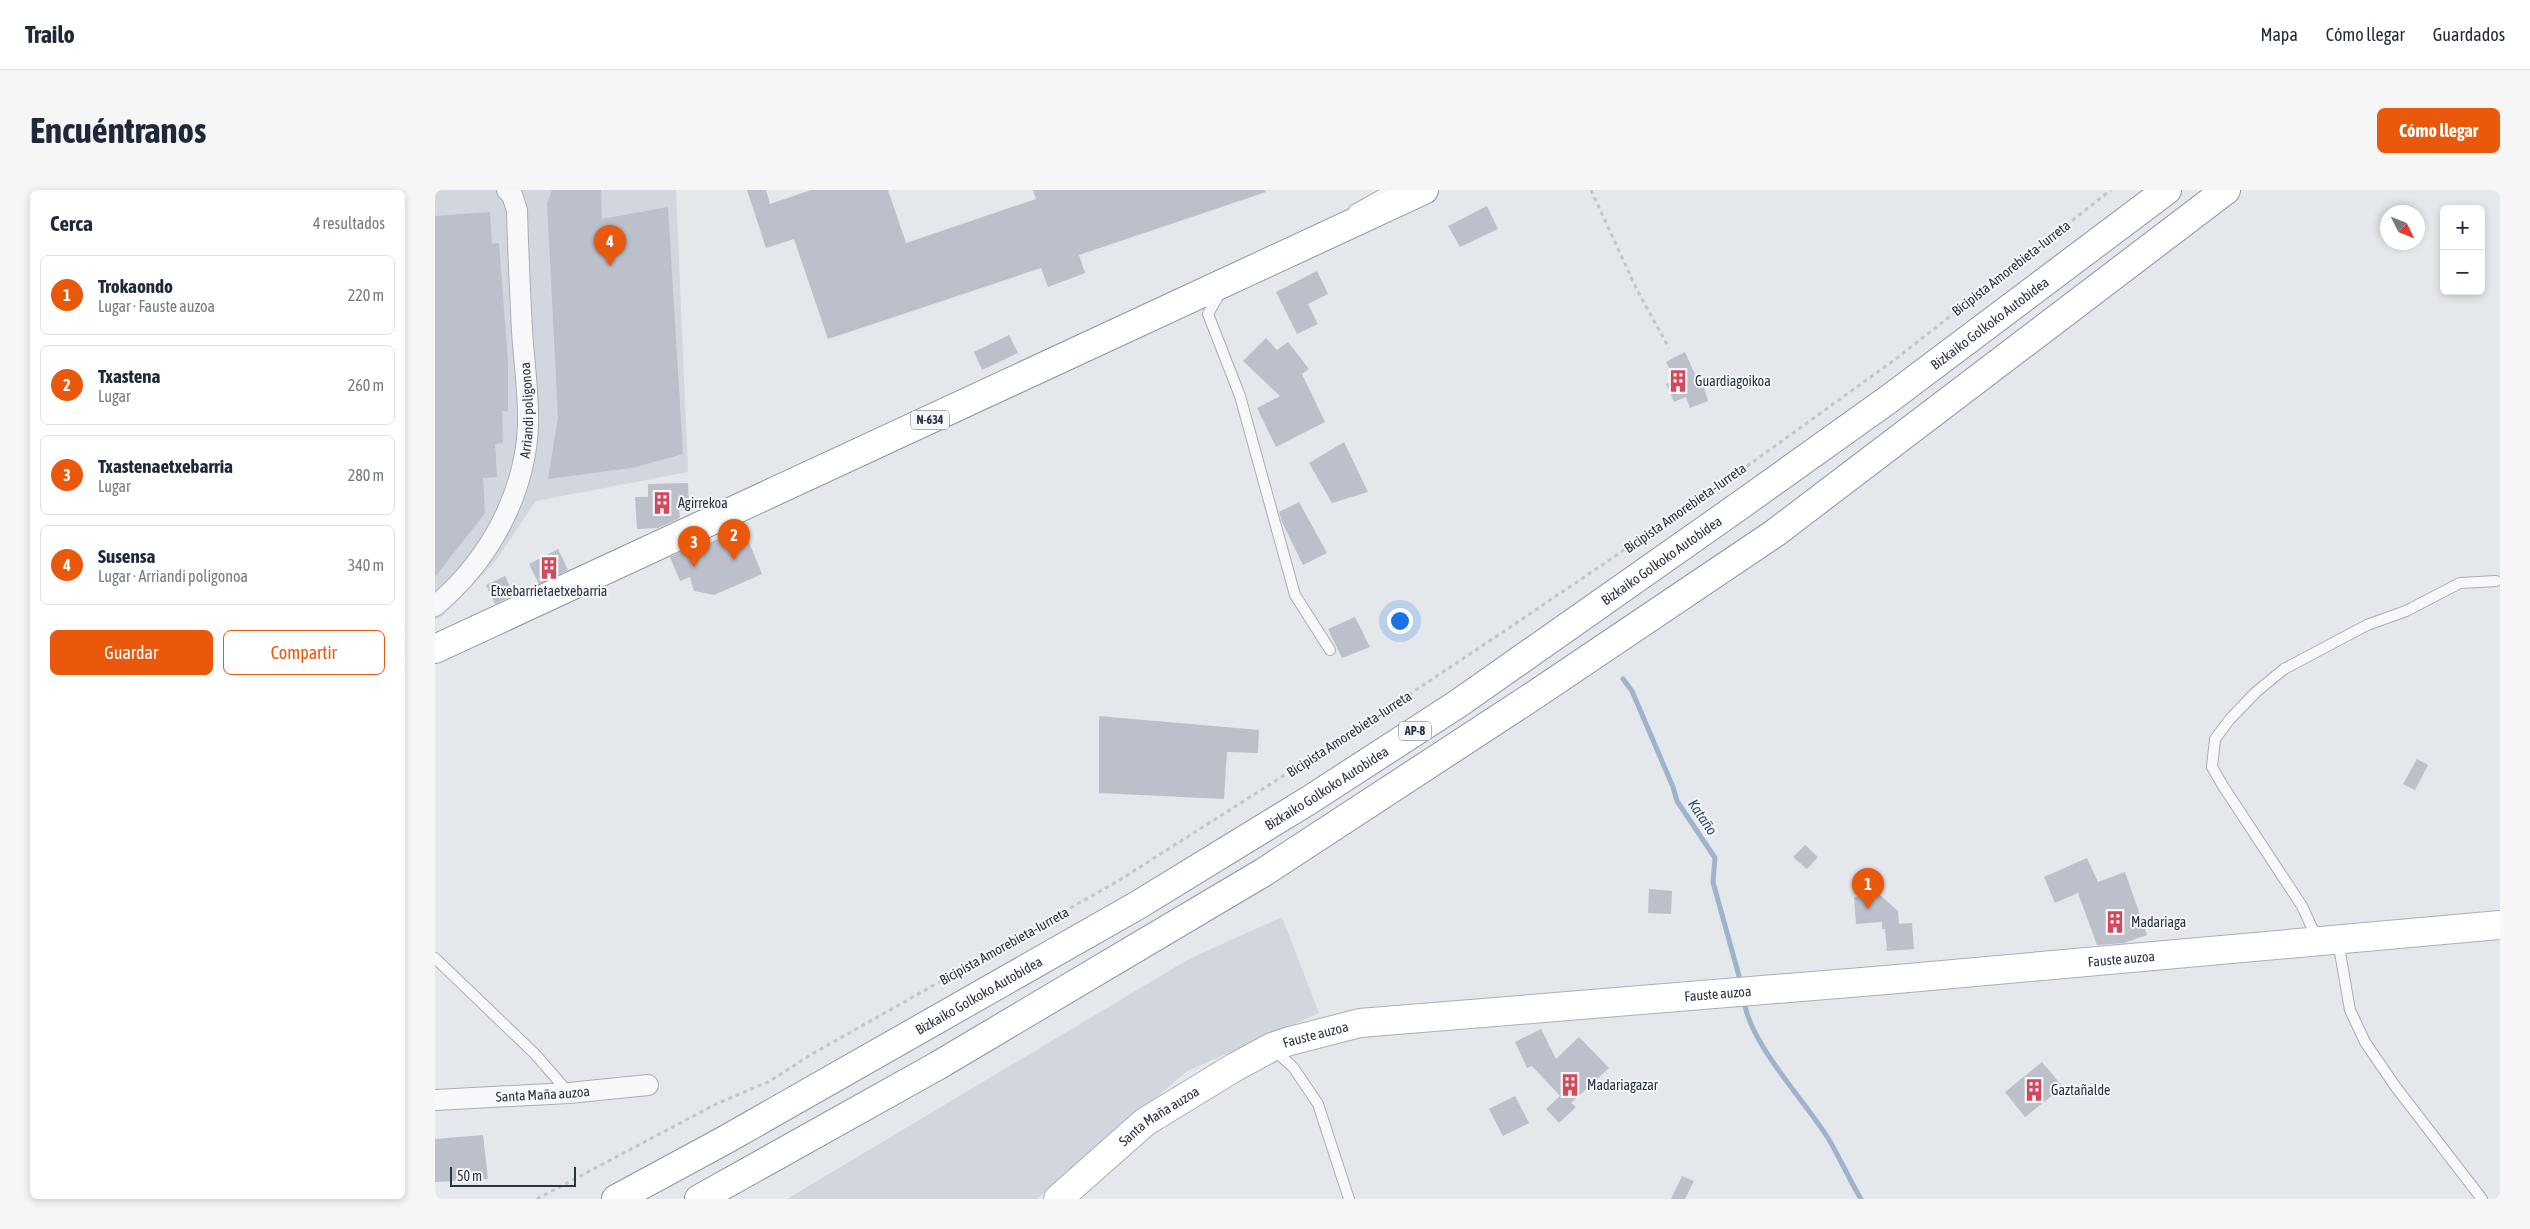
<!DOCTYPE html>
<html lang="es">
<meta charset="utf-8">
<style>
:root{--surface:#fff;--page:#f6f6f7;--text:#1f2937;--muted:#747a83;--line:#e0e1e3;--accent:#ea580c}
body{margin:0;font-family:"Asap Condensed",sans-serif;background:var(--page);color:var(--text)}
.controls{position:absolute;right:15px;top:15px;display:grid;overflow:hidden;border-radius:8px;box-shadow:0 2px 8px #0003}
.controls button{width:45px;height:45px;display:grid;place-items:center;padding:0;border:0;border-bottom:1px solid var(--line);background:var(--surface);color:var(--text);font:25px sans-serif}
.compass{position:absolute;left:1945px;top:15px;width:45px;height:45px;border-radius:50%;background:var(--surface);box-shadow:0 2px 8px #0003;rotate:133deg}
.scale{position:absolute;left:15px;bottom:12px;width:126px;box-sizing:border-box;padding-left:5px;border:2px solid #2b3445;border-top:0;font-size:14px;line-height:18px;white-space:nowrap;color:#2b3445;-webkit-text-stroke:4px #f4f6f9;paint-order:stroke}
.you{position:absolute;left:964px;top:430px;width:18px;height:18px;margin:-12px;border:4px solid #fff;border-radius:50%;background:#1a73e8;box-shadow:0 0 0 8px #1a73e833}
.badge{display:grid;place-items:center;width:32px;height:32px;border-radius:50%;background:var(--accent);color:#fff;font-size:16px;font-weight:700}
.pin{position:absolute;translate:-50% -41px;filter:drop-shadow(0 1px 2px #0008)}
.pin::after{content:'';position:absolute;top:26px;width:18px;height:15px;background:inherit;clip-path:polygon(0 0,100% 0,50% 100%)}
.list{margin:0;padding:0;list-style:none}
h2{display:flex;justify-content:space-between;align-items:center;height:65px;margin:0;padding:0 20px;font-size:21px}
h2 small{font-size:16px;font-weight:400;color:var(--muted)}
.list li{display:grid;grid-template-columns:32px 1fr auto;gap:15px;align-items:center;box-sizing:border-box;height:80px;margin:0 10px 10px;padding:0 10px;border:1px solid var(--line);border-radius:8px}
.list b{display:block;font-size:19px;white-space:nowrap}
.list p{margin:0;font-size:16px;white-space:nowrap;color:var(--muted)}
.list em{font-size:16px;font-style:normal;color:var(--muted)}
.actions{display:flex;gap:10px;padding:15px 20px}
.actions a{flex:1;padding:11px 0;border:1px solid var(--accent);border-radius:8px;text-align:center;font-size:18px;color:var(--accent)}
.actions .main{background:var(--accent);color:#fff}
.map{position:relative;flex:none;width:2065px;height:1009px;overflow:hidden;border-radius:8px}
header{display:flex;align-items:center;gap:30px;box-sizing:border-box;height:70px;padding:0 25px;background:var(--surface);border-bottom:1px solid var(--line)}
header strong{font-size:24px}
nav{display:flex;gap:28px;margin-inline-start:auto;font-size:18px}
.intro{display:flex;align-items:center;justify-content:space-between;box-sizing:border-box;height:120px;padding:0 30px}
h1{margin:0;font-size:35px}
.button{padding:12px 22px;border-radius:8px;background:var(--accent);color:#fff;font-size:18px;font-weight:700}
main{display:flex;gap:30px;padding:0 30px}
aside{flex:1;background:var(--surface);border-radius:8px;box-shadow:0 2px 8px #0003}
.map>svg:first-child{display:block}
</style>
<header>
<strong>Trailo</strong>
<nav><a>Mapa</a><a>Cómo llegar</a><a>Guardados</a></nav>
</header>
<div class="intro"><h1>Encuéntranos</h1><a class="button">Cómo llegar</a></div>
<main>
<aside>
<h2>Cerca<small>4 resultados</small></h2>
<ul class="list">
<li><span class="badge">1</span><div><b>Trokaondo</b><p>Lugar · Fauste auzoa</p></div><em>220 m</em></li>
<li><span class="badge">2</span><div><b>Txastena</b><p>Lugar</p></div><em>260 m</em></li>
<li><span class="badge">3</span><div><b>Txastenaetxebarria</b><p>Lugar</p></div><em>280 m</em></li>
<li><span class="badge">4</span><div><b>Susensa</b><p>Lugar · Arriandi poligonoa</p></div><em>340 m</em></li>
</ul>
<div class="actions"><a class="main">Guardar</a><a>Compartir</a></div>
</aside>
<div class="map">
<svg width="2065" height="1009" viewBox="0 0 2065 1009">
<rect width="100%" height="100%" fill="#e4e7ec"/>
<g fill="#d2d6de">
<path d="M0,0H241L253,282L101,311L59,373L7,426L0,430Z"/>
<path d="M847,727L884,823L752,881L602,1009H352L754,769Z"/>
</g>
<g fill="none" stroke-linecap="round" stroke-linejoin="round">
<g stroke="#9fb4cc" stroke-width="5">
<path d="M1188,489L1197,501L1238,597L1242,611L1280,668L1278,692L1304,786"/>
<path d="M1310,816C1319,858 1370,911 1393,948C1405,968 1414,989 1426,1009"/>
</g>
</g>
<g fill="#bbc0ca">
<path d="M117,0H166L167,29L233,17L248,264L197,278L113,289L123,227L112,13Z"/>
<path d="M312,0H331L335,14L376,0H453L471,53L601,9L598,0H830L831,2L644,65L650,83L613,97L606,78L393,149L359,49L331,58Z"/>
<path d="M1052,16L1063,39L1025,57L1013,36Z"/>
<path d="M55,22L57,54L64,53L73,172V221H67L68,253L60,254L62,287L48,288L50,323L0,387V26Z"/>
<path d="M882,81L893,104L873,114L883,134L862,144L841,102Z"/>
<path d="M574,145L583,163L547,180L539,162Z"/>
<path d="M831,148L842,160L853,152L874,179L867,184L890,232L841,257L822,218L845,206L808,171Z"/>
<path d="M1250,162L1266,198L1269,197L1273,211L1255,218L1251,207L1239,212L1231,194L1240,189L1231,172Z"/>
<path d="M909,252L933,302L897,313L874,273Z"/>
<path d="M253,293L254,319L244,320L245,328L223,338L202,339L200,307H213V294Z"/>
<path d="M864,312L892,363L868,375L848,334L844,322Z"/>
<path d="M308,337L327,384L279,405L259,401L255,387L245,391L235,367L269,352L270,355Z"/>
<path d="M123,359L133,380L104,394L94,374Z"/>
<path d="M70,386L79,405L60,414L51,395Z"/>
<path d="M920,427L935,457L907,468L893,439Z"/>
<path d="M664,526L824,540L823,563L792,562L789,609L664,603Z"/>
<path d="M1982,569L1993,575L1980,600L1968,594Z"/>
<path d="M1370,655L1383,667L1372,679L1358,667Z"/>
<path d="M1652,668L1663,692L1690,682L1712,745L1689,753L1662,755L1643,703L1620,713L1609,687Z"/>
<path d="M1214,699L1237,701L1236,724L1213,723Z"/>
<path d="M1445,705L1463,721L1464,734L1477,733L1479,759L1452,761L1450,739H1447V732L1421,734L1419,707Z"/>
<path d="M1106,839L1121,869L1144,847L1174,878L1136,913L1141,917L1124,933L1111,919L1125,906L1097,876L1092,878L1080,852Z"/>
<path d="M1607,872L1628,897L1590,927L1570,902Z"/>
<path d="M1080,906L1094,933L1068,946L1054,919Z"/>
<path d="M48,945L53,989L0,992V949Z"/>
<path d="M1247,986L1259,991L1250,1009H1236Z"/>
</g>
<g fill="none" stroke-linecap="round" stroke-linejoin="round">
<defs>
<g id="lane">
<path d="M919,20L955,0"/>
<path d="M785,103L773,124L805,206L860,405L895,460"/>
<path d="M1883,751L1867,716L1788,596L1777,577L1780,549L1795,529L1821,502L1849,479L1932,435L1971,421L2025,393L2061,391"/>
<path d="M1903,751L1915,820L1930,852L1960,896L2047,1009"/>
<path d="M0,768L100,864L134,903"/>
<path d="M839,860L858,877L883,914L914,1009"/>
</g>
<g id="street">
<path id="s1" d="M0,416C53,372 90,305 93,236C94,205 89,172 87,141C85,101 83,60 82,20L77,5L72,0"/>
<path id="s2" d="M0,910L134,903L213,895"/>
</g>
<g id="secondary">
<path id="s3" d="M623,1009L710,932L800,877L837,857L855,851L925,833L1451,790L2065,735"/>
</g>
<g id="highway">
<path d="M0,459L989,0"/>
<path id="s4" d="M181,1009L290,950L703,715L876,609L1024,513L1307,314L1454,209L1732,0"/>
<path d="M264,1009L502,876L829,682L1095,508L1340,343L1791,0"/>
</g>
</defs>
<use href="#lane" stroke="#a9aeb7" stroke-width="12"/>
<use href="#street" stroke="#a9aeb7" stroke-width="22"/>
<use href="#secondary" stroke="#a9aeb7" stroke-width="30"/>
<use href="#highway" stroke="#8b94a3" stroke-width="30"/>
<g stroke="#c2c5cb" stroke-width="3" stroke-dasharray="4 4" stroke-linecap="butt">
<path d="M1156,0L1202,100L1234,158"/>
<path d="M102,1009L281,914L335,891L377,864L683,691L925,537L1074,438L1304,282L1462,168L1676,0"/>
</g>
<use href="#lane" stroke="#f7f8fa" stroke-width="10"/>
<use href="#street" stroke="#f7f8fa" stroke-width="20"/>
<use href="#secondary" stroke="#fff" stroke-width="28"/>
<use href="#highway" stroke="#fff" stroke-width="28"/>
</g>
<defs>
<symbol id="building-bare" viewBox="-9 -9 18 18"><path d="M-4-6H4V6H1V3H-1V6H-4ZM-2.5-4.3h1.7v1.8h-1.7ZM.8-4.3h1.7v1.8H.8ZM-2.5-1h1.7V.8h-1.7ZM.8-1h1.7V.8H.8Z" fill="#d1495b" stroke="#f4f6f9" stroke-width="2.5" paint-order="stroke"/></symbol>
</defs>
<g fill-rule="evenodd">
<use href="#building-bare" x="1227" y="175" width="32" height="32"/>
<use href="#building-bare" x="211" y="297" width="32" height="32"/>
<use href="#building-bare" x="98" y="362" width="32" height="32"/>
<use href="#building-bare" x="1664" y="716" width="32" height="32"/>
<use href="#building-bare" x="1119" y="879" width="32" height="32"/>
<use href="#building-bare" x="1583" y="884" width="32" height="32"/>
</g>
<g text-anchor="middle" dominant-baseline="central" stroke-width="4" stroke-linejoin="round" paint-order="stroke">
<g fill="#f4f6f9" stroke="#676e7b" stroke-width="1">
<rect x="476" y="220.5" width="38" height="19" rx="4"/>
<rect x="964" y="531.5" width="32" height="19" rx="4"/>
</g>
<g font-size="12" font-weight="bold" fill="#2b3445">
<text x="495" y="230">N-634</text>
<text x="980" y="541">AP-8</text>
</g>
<g font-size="14" fill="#2b3445" stroke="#f4f6f9">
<text transform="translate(1576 78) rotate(-38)">Bicipista Amorebieta-Iurreta</text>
<text stroke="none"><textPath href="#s4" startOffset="1631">Bizkaiko Golkoko Autobidea</textPath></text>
<text stroke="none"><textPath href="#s1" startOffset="224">Arriandi poligonoa</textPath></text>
<text transform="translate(1250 318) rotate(-35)">Bicipista Amorebieta-Iurreta</text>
<text stroke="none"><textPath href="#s4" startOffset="1226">Bizkaiko Golkoko Autobidea</textPath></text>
<text transform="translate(914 544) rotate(-33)">Bicipista Amorebieta-Iurreta</text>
<text stroke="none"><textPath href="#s4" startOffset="821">Bizkaiko Golkoko Autobidea</textPath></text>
<text transform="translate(569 756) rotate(-29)">Bicipista Amorebieta-Iurreta</text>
<text stroke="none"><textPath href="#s3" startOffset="1119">Fauste auzoa</textPath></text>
<text stroke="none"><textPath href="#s3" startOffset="714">Fauste auzoa</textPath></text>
<text stroke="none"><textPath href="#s4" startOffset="416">Bizkaiko Golkoko Autobidea</textPath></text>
<text stroke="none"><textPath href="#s3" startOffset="309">Fauste auzoa</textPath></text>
<text stroke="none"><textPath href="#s2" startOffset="108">Santa Maña auzoa</textPath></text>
<text stroke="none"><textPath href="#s3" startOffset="131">Santa Maña auzoa</textPath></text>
</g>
<g font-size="14" fill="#2b3445" stroke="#f4f6f9" text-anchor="start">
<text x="1260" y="191">Guardiagoikoa</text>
<text x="243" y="313">Agirrekoa</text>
<text x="114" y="401" text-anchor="middle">Etxebarrietaetxebarria</text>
<text x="1696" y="732">Madariaga</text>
<text x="1152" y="895">Madariagazar</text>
<text x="1616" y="900">Gaztañalde</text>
</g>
<g font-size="15" font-style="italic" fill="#34527a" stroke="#f4f6f9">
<text transform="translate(1268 627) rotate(56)">Kataño</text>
</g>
</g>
</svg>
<div class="controls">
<button>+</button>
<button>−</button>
</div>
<svg class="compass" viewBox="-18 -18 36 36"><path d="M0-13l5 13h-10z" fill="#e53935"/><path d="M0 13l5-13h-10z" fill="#747a83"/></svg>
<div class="scale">50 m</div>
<div class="you"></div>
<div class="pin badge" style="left:1433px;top:719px">1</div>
<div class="pin badge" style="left:299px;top:370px">2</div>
<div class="pin badge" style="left:259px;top:377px">3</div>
<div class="pin badge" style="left:175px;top:76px">4</div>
</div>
</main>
